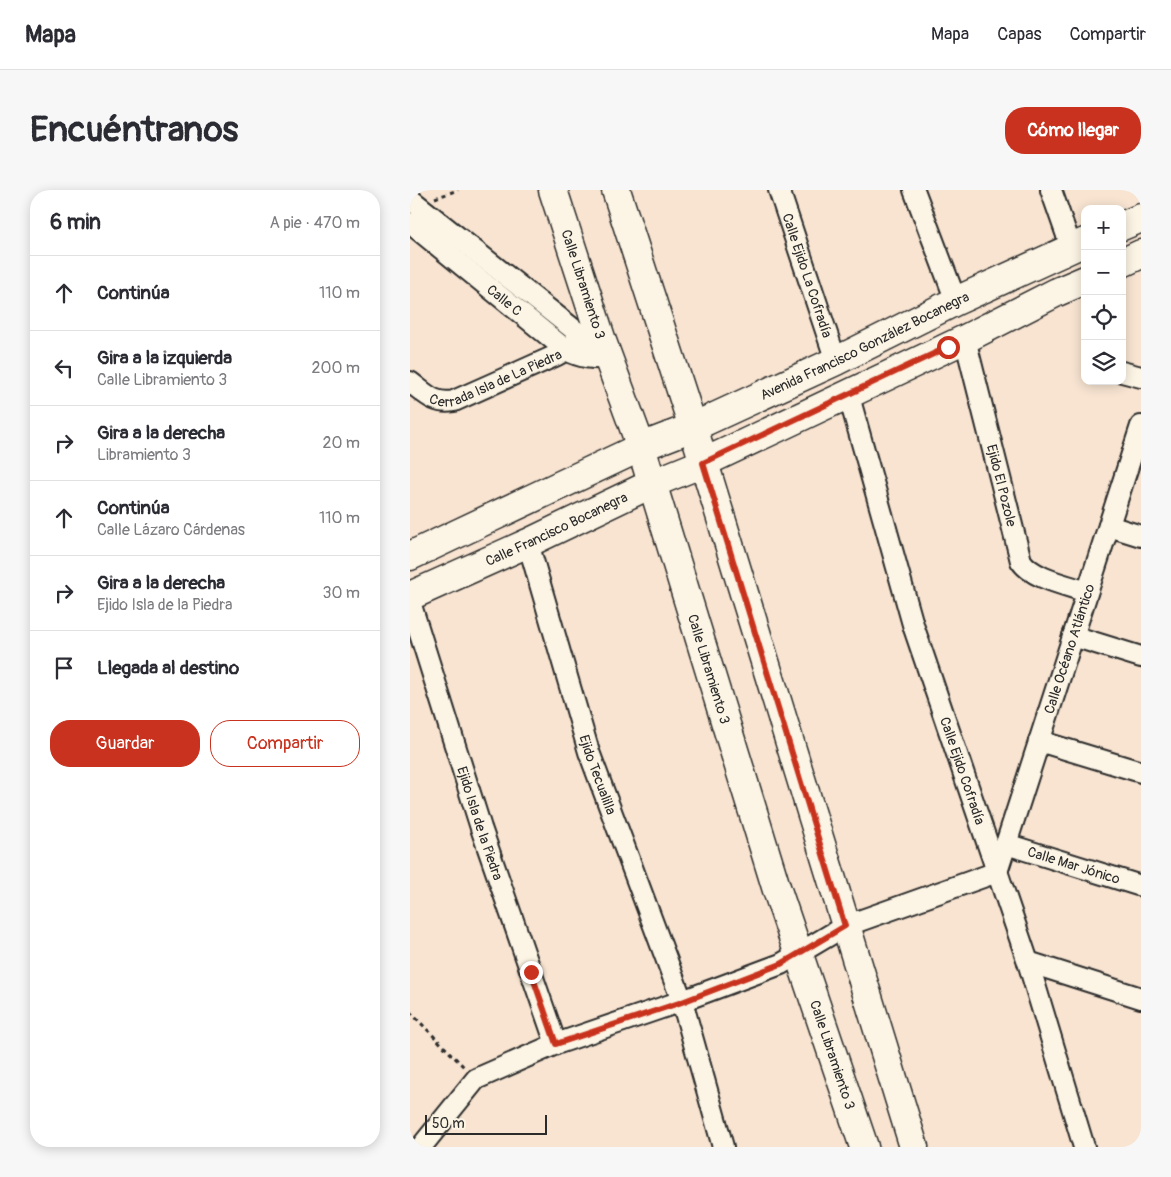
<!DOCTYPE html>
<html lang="es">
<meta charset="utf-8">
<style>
:root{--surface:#fff;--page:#f7f7f7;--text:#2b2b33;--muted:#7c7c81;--line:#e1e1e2;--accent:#c8321e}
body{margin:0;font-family:Pangolin,sans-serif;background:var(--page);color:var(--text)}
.controls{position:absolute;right:15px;top:15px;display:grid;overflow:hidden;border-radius:10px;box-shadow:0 2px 12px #0003}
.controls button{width:45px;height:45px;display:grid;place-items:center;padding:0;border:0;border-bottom:1px solid var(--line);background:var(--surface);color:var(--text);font:25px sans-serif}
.scale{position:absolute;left:15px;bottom:12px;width:122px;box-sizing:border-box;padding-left:5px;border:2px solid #2b2b2b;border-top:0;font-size:14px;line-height:18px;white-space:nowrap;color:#2b2b2b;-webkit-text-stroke:4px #fcf5e5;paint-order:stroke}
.stop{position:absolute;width:15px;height:15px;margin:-11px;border:4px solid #c8321e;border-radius:50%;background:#fff}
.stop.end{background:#c8321e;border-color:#fff;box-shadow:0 1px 5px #0008}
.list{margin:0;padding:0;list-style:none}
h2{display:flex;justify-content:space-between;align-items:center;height:65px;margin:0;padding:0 20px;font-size:21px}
h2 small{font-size:16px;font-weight:400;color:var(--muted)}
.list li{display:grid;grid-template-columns:32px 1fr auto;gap:15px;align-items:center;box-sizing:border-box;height:75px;padding:0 20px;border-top:1px solid var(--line)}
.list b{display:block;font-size:19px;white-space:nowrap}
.list p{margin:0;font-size:16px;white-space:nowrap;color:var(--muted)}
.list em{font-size:16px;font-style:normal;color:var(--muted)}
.actions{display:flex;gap:10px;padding:15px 20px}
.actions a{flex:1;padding:11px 0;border:1px solid var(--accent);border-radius:20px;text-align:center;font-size:18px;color:var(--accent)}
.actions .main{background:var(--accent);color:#fff}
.icon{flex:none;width:28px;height:28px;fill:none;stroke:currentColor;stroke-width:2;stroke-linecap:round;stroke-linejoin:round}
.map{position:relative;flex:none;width:731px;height:957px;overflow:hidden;border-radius:20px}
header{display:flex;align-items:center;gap:30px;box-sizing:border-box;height:70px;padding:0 25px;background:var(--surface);border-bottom:1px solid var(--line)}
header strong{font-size:24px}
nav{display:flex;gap:28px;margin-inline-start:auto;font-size:18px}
.intro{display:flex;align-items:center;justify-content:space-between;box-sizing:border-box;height:120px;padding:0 30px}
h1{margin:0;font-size:35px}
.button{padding:12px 22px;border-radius:20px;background:var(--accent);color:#fff;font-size:18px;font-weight:700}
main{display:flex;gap:30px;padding:0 30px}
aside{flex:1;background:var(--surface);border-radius:20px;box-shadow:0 2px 12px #0003}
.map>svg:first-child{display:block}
</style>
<header>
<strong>Mapa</strong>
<nav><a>Mapa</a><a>Capas</a><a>Compartir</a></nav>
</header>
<div class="intro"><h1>Encuéntranos</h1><a class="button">Cómo llegar</a></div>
<main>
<aside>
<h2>6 min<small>A pie · 470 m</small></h2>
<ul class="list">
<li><svg class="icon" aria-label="ahead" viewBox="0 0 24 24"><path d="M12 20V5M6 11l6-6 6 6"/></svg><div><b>Continúa</b></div><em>110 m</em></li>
<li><svg class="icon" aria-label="left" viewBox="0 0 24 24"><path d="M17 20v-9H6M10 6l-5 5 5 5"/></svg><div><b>Gira a la izquierda</b><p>Calle Libramiento 3</p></div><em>200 m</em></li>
<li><svg class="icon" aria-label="right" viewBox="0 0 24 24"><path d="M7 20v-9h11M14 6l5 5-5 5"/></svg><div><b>Gira a la derecha</b><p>Libramiento 3</p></div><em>20 m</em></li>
<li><svg class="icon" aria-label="ahead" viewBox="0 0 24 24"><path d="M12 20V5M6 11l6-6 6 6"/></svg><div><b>Continúa</b><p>Calle Lázaro Cárdenas</p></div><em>110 m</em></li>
<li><svg class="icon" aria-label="right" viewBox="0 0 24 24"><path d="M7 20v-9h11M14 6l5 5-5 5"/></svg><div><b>Gira a la derecha</b><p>Ejido Isla de la Piedra</p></div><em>30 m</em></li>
<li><svg class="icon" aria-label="arrive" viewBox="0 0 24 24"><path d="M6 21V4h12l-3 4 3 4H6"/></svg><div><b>Llegada al destino</b></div></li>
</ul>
<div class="actions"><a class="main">Guardar</a><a>Compartir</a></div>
</aside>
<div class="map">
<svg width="731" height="957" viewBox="0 0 731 957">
<rect width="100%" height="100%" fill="#f8e4d1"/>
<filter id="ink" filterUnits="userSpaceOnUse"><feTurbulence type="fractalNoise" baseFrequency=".02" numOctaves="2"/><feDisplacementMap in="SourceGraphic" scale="10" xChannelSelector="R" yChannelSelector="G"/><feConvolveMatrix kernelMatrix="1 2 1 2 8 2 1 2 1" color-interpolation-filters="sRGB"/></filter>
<g filter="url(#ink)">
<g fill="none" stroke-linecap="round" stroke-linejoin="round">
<defs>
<g id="street">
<path id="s1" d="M369,0L426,171"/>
<path d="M504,0L546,111"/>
<path d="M641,0L661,57"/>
<path d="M0,9L177,150L184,152L192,151"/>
<path id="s2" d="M0,33L156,160C171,168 183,169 200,168"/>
<path id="s3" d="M555,149L611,371C623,389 657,395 677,402"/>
<path d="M712,182L731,187"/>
<path id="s4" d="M0,192C15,203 24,215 44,211L147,165L156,160L164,152"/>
<path id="s5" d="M438,203L504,438L618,772L674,957"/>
<path d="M699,336L731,346"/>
<path id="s6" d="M118,353L179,562L272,811L313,957"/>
<path id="s7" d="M0,412L71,638L146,854"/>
<path d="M663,446L731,467"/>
<path d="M629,551L731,582"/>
<path id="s8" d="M596,654L731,696"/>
<path d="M618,772L731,808"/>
<path id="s9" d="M11,957L66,889L146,854L272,811L371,774L435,736L587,682L731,236"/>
</g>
<g id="secondary">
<path id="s10" d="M143,0L192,151L231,257L366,697L454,957"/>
<path d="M206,0L283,237L504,957"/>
<path d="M712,36L731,28"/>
<path d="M712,73L731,64"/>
<path id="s11" d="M0,366L231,257L283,237L426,171L546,111L675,52"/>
<path id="s12" d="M0,406L118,353L241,294L293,273L555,149L647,102L675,90"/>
</g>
</defs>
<use href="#street" stroke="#2b2b2b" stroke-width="24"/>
<use href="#secondary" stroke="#2b2b2b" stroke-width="31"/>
<g stroke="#2b2b2b" stroke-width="3" stroke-dasharray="4 4" stroke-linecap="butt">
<path d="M25,8L48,0"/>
<path d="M0,822L55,878"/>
</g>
<use href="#street" stroke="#fcf5e5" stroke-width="20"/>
<use href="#secondary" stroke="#fcf5e5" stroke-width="28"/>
</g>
</g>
<g fill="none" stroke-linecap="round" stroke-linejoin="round" filter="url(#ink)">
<path stroke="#c8321e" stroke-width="6" d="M121,782L146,854L272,812L371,774L435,736L293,273L538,157"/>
</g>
<g text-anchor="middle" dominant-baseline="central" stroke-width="4.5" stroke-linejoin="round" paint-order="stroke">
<g font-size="14" fill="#2b2b2b" stroke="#fcf5e5">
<text stroke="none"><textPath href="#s1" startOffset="90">Calle Ejido La Cofradía</textPath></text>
<text stroke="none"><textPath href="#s10" startOffset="99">Calle Libramiento 3</textPath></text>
<text stroke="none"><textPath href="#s2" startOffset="122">Calle C</textPath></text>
<text stroke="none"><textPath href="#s11" startOffset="501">Avenida Francisco González Bocanegra</textPath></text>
<text stroke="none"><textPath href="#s4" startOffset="96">Cerrada Isla de La Piedra</textPath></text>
<text stroke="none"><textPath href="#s3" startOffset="151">Ejido El Pozole</textPath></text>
<text stroke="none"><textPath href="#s12" startOffset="161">Calle Francisco Bocanegra</textPath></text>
<text stroke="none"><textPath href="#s9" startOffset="884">Calle Océano Atlántico</textPath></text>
<text stroke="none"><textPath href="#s10" startOffset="504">Calle Libramiento 3</textPath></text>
<text stroke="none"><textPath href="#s5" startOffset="395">Calle Ejido Cofradía</textPath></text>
<text stroke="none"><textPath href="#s6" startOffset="242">Ejido Tecualilla</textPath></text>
<text stroke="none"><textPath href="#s7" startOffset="232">Ejido Isla de la Piedra</textPath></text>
<text stroke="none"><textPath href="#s8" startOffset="71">Calle Mar Jónico</textPath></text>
<text stroke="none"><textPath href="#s10" startOffset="909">Calle Libramiento 3</textPath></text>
</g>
</g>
</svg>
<div class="controls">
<button>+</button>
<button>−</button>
<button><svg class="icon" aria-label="locate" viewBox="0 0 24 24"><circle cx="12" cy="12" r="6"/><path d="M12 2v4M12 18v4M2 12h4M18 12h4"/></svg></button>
<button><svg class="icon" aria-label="layers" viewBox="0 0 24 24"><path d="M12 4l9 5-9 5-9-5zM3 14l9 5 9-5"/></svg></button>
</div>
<div class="scale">50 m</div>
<div class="stop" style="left:538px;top:157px"></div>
<div class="stop end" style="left:121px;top:782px"></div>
</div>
</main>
